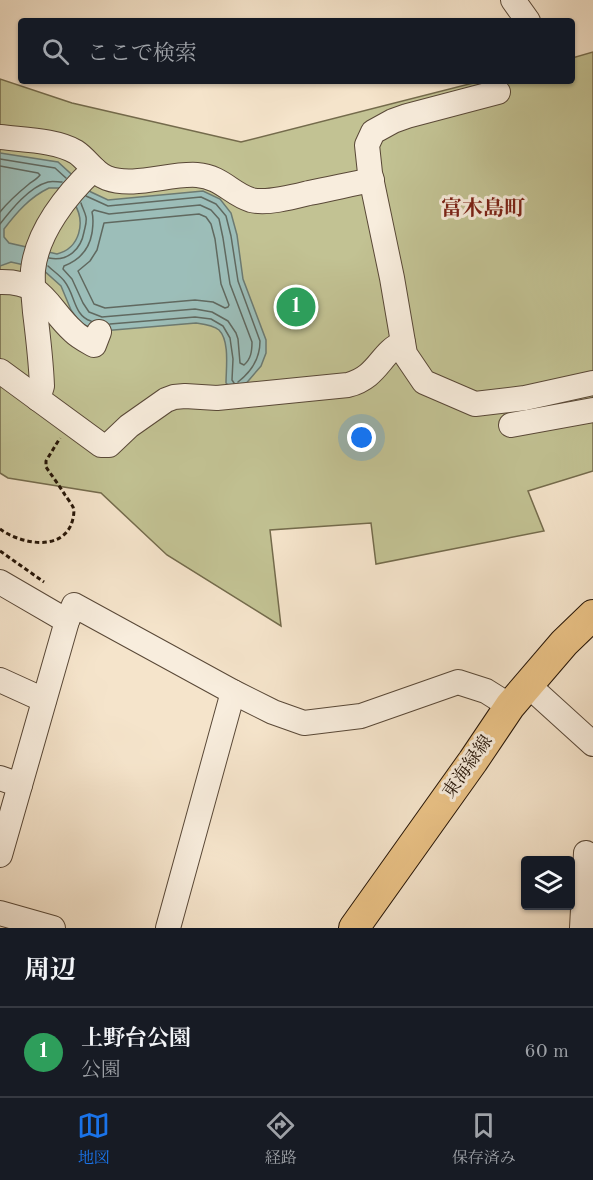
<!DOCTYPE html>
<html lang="ja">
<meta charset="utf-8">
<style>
:root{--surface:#171b24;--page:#20242c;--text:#f1f3f6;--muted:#9ea1a6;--line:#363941;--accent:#1a73e8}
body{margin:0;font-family:"Old Standard TT","Noto Serif JP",serif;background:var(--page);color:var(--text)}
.controls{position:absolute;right:18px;bottom:18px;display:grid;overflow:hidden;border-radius:6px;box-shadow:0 2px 4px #0004}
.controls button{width:54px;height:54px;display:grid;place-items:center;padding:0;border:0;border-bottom:2px solid var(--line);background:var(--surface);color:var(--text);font:30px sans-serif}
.you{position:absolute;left:362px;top:438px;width:21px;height:21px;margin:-15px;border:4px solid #fff;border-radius:50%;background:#1a73e8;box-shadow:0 0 0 9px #1a73e833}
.badge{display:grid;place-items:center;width:39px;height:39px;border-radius:50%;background:var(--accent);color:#fff;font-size:20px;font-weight:700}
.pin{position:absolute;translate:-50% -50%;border:3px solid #fff;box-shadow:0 2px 6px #0006}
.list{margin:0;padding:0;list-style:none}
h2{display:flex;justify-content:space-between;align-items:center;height:78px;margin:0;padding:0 24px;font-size:26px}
h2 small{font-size:20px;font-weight:400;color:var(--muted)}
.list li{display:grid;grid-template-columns:39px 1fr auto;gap:18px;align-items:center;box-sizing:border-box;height:90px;padding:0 24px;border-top:2px solid var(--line)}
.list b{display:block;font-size:22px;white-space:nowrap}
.list p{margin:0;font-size:20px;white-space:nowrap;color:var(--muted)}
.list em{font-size:20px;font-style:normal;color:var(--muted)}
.icon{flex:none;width:33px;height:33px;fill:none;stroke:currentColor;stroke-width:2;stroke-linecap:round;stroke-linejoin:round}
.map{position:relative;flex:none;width:593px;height:928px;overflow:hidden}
.search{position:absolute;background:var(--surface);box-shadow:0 2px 4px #0004;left:18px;right:18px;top:18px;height:66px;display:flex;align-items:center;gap:15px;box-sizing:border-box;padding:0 21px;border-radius:6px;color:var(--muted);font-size:22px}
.sheet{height:168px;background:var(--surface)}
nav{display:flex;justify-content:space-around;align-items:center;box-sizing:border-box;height:84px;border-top:2px solid var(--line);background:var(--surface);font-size:16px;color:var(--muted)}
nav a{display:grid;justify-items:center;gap:3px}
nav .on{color:var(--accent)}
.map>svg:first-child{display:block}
</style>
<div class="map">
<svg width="593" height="928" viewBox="0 0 593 928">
<rect width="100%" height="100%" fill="#f5e4cb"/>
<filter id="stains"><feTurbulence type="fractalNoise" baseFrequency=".00333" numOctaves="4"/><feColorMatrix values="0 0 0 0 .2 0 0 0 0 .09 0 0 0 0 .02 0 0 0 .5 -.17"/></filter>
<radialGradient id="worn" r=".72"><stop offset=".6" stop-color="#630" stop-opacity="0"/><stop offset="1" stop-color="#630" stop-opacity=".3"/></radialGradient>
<path fill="#c2c293" stroke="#746b4c" stroke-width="1.5" d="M593,52V471L528,491L544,531L376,564L371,523L270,530L281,626L167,555L101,493L8,478L0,473V79L72,103L241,142L481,81H572V58Z"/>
<path fill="#9cbeb9" stroke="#6c7a71" stroke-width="1.5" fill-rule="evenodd" d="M0,153L58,162L91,192L108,200L203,191L220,199L231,213L237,235L243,279L266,340V353L261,366L243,387L233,390L226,383C226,369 230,341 219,330C213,325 203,324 196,323L102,331L81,324L71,310L61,286L42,269L11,262L0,266ZM49,188H61C65,193 70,197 74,203C86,222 80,248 57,254L9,243L4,237V229C17,212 30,197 49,188Z"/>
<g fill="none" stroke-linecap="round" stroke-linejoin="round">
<g stroke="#606960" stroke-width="1.5">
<path d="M0,159L55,168L66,178"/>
<path d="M0,166L38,173L40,175C37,179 33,181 29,184C18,193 8,202 0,212"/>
<path d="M86,196L108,206L201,197L216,204L226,216L231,236L238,281L260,341C260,359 251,372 238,382"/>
<path d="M200,205L211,210L219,219L223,238L230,284L252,342C252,351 251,359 244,365L240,363L238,339L236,333L228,321L212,312L195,309L102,317L89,312L83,303L72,279L63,269L64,266C80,260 89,250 92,233C93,225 94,220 92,212L94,210L109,214Z"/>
<path d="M199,214L206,217L211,224L215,239L221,284L229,305L228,307L225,308L213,302L195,300L105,308L94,304L78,271L90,261L97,250L104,223Z"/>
<path d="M0,224C11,210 29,187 48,182C52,181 58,182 62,182"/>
<path d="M49,258C68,262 81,249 84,232C85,227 87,222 86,217C85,212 82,207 81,203"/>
<path d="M48,266C53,271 61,276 65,282C75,295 74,316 91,321"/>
<path d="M110,324L195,317L211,319L223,326L230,338L233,359L232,380L234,383"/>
</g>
<defs>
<g id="minor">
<path d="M513,0L528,21"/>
<path d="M498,92L407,116L393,121L373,132L367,145L370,173L392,278L405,354L424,382L475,404L525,398L593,383"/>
<path d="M0,137C23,140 56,140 76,152C87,159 94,173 107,178C134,188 169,173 197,175C222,177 231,194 251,200C267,204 293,197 309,193C330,189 351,184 372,180"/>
<path d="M0,282C45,281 46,307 74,332C79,337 87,341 94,345L99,332"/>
<path d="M0,371L101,445H109L129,426L166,400L174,397L185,396L217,398L348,385C379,377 380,352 403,343"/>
<path d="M38,399L42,386C41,361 38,336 35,312C34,299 32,284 33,270C37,232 67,194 94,169"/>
<path d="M511,425L593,410"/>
<path d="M0,582L67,621"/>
<path d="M0,680L44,700"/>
<path d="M529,686L593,744"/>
<path d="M0,778L20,785"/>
<path d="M0,855L67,621L74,605L233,692L273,712L304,723L361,716L458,682L486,691L510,706"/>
<path d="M0,913L53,928"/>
<path d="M168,928L233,692"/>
<path d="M582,928L586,853"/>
</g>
<path id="major" d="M354,928L473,761L510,706L564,643L593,615"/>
</defs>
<use href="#minor" stroke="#594837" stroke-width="26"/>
<use href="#major" stroke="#251406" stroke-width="32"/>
<g stroke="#251406" stroke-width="3" stroke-dasharray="4.5 3" stroke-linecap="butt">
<path d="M0,529C19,543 59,552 71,525C73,520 75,512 73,507C71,503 67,498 65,495C59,485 52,476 46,467V461L60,438"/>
<path d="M0,551L44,582"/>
</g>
<use href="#minor" stroke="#f8eddd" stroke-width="24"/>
<use href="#major" stroke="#eac286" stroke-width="30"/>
</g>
<g text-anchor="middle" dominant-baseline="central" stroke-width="6" stroke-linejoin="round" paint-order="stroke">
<g font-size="18" fill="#251406" stroke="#f8eddd">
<text transform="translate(468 767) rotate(-55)">東海緑線</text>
</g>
<g font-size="21" font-weight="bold" fill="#7a1f14" stroke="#f8eddd">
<text x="483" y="209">富木島町</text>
</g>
</g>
<rect width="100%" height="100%" filter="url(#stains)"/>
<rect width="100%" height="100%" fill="url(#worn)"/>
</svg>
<div class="controls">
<button><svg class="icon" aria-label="layers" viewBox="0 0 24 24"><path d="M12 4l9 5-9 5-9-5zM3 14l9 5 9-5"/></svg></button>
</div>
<div class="you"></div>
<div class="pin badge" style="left:296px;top:307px;background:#2e9e5b">1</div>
<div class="search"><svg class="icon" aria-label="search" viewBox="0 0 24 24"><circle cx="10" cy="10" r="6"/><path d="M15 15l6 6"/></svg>ここで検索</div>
</div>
<section class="sheet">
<h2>周辺<small></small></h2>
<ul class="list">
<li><span class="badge" style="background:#2e9e5b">1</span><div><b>上野台公園</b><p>公園</p></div><em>60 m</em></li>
</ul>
</section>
<nav>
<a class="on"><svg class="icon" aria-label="map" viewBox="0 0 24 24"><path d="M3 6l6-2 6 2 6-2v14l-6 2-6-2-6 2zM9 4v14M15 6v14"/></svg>地図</a>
<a><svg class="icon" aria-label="directions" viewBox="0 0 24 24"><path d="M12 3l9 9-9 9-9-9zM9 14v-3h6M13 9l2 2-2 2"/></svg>経路</a>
<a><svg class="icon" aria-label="saved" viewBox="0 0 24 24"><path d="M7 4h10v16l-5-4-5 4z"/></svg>保存済み</a>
</nav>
